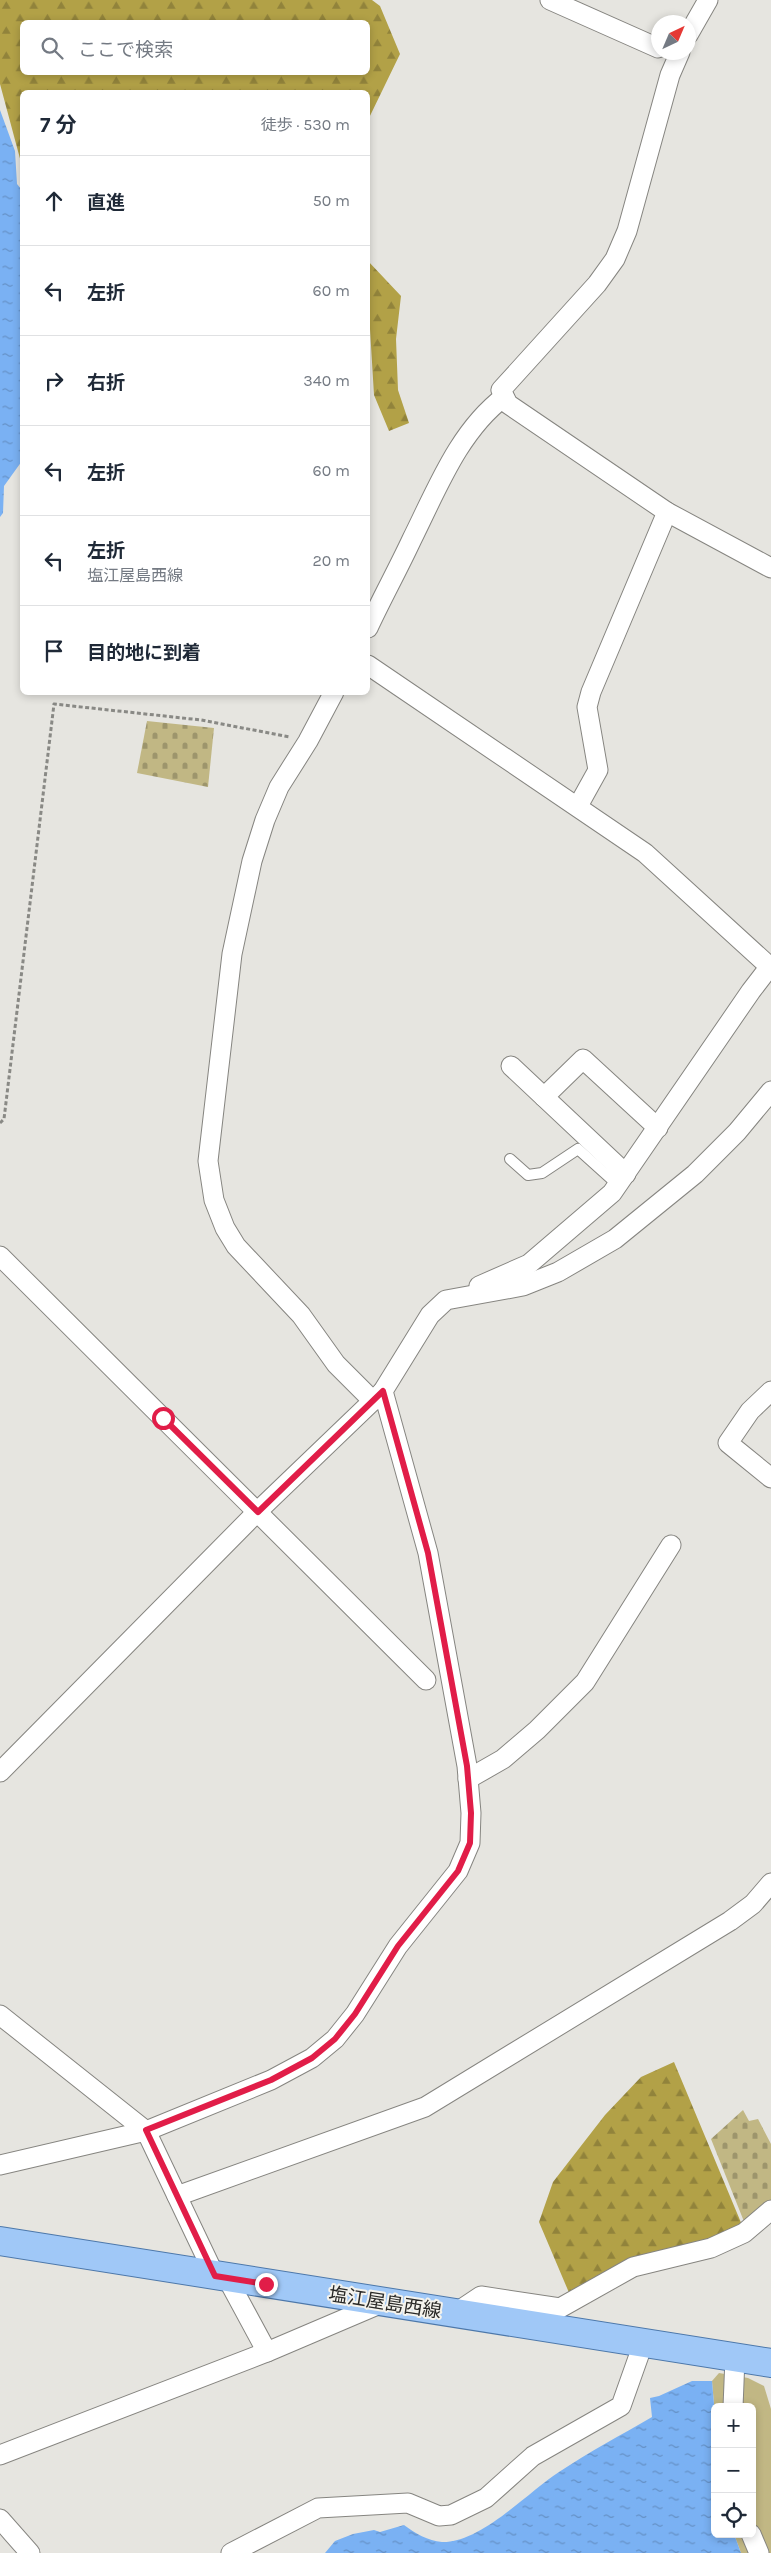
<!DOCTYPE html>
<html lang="ja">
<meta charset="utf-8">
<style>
:root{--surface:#fff;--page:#f6f6f7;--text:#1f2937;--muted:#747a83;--line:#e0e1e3}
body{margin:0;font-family:Karla,"Noto Sans JP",sans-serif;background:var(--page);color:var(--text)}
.controls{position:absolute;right:15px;bottom:15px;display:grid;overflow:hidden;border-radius:8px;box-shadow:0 2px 8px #0003}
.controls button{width:45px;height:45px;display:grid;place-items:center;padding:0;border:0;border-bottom:1px solid var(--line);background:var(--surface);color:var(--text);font:25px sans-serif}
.compass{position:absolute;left:651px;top:15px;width:45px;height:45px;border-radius:50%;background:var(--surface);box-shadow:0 2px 8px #0003;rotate:44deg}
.stop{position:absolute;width:15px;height:15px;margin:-11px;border:4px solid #e11d48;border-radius:50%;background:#fff}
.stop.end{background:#e11d48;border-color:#fff;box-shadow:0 1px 5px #0008}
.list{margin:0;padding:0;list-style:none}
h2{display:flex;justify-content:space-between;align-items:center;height:65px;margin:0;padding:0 20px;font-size:21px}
h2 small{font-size:16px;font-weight:400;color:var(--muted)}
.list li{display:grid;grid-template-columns:32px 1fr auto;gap:15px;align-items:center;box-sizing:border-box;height:90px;padding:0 20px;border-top:1px solid var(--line)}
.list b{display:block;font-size:19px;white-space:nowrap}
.list p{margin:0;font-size:16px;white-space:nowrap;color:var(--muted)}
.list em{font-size:16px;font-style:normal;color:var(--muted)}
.icon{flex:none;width:28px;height:28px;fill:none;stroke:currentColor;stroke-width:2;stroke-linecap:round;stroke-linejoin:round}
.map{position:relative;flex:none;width:771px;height:2553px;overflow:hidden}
.search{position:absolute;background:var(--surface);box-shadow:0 2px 8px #0003;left:20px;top:20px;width:350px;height:55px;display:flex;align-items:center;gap:12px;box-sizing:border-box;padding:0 18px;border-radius:8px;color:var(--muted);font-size:19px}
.panel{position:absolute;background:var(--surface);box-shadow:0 2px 8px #0003;left:20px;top:90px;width:350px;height:605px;border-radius:8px}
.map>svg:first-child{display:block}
</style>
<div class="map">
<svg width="771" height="2553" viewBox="0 0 771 2553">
<defs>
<pattern id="forest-firs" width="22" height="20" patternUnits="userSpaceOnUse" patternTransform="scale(1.25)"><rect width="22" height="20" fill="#b2a147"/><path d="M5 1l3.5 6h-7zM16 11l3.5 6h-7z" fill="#91833b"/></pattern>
<pattern id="cemetery-stones" width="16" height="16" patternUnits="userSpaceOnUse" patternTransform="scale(1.25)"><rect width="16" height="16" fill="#c1b784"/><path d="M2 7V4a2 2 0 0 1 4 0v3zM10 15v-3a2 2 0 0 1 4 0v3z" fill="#9d956c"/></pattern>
<pattern id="water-ripples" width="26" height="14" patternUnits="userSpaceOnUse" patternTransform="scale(1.25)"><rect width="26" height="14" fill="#7ab1f3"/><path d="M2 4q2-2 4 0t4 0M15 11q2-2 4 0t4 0" fill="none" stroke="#6490c5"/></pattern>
</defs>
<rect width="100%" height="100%" fill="#e6e5e0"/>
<path fill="#c1b784" d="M719,2373L748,2378L764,2386L771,2409V2553H741L734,2534H752V2407H715V2416L712,2381Z"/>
<g fill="url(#forest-firs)" fill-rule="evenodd">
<path d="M0,0H372L380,6L400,54L368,120V92H22V166L0,84ZM22,22H368V72H22Z"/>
<path d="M368,261L401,296L396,339L398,390L409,423L389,431L374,395L370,329L368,327Z"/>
<path d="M674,2062L742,2225L707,2239L631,2259L570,2295L539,2222L553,2182L605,2115L641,2077Z"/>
</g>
<g fill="url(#cemetery-stones)">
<path d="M147,721L214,728L208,787L137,773Z"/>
<path d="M743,2110L749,2121L758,2119L771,2144V2203L745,2224L711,2139Z"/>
</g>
<g fill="url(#water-ripples)">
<path d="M0,110L15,151L17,184L22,190V461L4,486L3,513L0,517Z"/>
<path d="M692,2381H712L715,2416V2534H734L741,2553H325L335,2541L353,2534L374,2530L380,2532L404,2525C415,2533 428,2541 442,2542C481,2543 528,2492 559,2472C589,2452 621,2435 652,2417L650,2398L659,2396Z"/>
</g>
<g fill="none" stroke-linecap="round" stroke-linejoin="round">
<defs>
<path id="service" d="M510,1159L528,1175L542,1173L578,1149L618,1185"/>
<g id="minor">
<path d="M550,0L658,48"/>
<path d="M688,35L708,0"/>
<path d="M680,52L670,75L627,231L615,259L597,284L501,390L508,404L667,512L771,568"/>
<path d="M368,628C382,598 398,569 412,539C437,489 459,431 504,397"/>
<path d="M368,665L645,853L770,967"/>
<path d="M334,692L308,741L279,787L265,820L252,861L232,954L208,1161L214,1200L225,1228L236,1246L301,1315L336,1364L373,1401"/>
<path d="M578,806L598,770L587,707L591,692L667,512"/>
<path d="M511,1066L626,1174"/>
<path d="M544,1097L583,1059L658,1128"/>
<path d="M0,1256L426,1680"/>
<path d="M479,1286L529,1264L612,1193L751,991L771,965"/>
<path d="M771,1391L750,1411L728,1443L771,1478"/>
<path d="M0,1772L257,1512L382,1392"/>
<path d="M468,1779L503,1759L537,1730L585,1682L671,1545"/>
<path d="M0,2015L146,2131L215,2276"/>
<path d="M0,2165L146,2131L271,2080L312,2058L335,2039L355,2014L398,1946L458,1871L470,1843L471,1813L467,1766L428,1553L383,1391L430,1315L446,1300L523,1286L558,1272L615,1239L695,1174L737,1132L771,1091"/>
<path d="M177,2196L425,2107L730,1921L753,1904L771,1883"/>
<path d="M227,2278L267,2352"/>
<path d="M454,2314L481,2296L560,2308L633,2267L711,2248L744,2233L771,2210"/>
<path d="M733,2407L735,2358"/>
<path d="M0,2455L267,2352L382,2303"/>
<path d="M0,2519L30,2553"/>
<path d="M751,2534L759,2553"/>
<path d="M231,2553L318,2508L408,2503L439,2516L451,2515L486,2498L533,2456L621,2406L643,2344"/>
</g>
<path id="primary" d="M0,2241L771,2363"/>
</defs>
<use href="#service" stroke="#868580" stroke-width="12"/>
<use href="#minor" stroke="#868580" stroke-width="21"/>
<use href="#primary" stroke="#4d78aa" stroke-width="30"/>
<path stroke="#898985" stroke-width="3" stroke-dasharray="4 2.5" stroke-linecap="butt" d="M0,1123L4,1119L54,704L201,720L290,737"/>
<use href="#service" stroke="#fff" stroke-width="10"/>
<use href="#minor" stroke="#fff" stroke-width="19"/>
<use href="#primary" stroke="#a0c8f7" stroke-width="28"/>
</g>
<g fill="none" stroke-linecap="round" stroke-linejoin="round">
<path stroke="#e11d48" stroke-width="6" d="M163,1418L258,1512L383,1391L428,1553L467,1766L471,1813L470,1843L458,1871L398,1946L355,2014L335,2039L312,2058L271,2080L146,2130L215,2276L266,2284"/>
</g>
<g text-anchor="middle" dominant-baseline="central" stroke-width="4" stroke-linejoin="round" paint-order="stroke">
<g font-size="19" fill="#292927" stroke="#f4f3ed">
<text transform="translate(385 2303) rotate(9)">塩江屋島西線</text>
</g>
</g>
</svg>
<div class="controls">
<button>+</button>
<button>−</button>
<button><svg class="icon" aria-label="locate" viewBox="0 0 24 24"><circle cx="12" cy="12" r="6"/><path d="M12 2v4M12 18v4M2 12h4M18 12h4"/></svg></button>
</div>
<svg class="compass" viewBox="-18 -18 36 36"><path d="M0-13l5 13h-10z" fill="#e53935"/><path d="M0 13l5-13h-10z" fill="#747a83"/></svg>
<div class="stop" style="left:163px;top:1418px"></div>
<div class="stop end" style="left:266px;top:2284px"></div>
<div class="search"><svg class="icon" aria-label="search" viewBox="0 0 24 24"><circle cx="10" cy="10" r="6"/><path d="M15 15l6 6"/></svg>ここで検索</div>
<section class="panel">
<h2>7 分<small>徒歩 · 530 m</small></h2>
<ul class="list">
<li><svg class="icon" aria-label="ahead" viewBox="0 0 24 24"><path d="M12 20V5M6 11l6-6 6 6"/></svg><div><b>直進</b></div><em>50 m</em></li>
<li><svg class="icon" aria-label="left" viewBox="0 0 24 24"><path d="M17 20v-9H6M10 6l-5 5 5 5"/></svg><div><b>左折</b></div><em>60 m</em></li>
<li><svg class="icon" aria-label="right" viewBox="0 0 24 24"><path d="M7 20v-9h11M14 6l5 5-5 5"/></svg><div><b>右折</b></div><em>340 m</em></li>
<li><svg class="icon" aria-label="left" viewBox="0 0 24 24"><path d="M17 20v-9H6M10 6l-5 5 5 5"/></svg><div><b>左折</b></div><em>60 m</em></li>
<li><svg class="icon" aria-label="left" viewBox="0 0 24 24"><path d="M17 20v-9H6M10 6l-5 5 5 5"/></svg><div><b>左折</b><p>塩江屋島西線</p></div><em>20 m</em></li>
<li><svg class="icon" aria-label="arrive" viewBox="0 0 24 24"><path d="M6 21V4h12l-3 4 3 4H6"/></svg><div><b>目的地に到着</b></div></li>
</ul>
</section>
</div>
